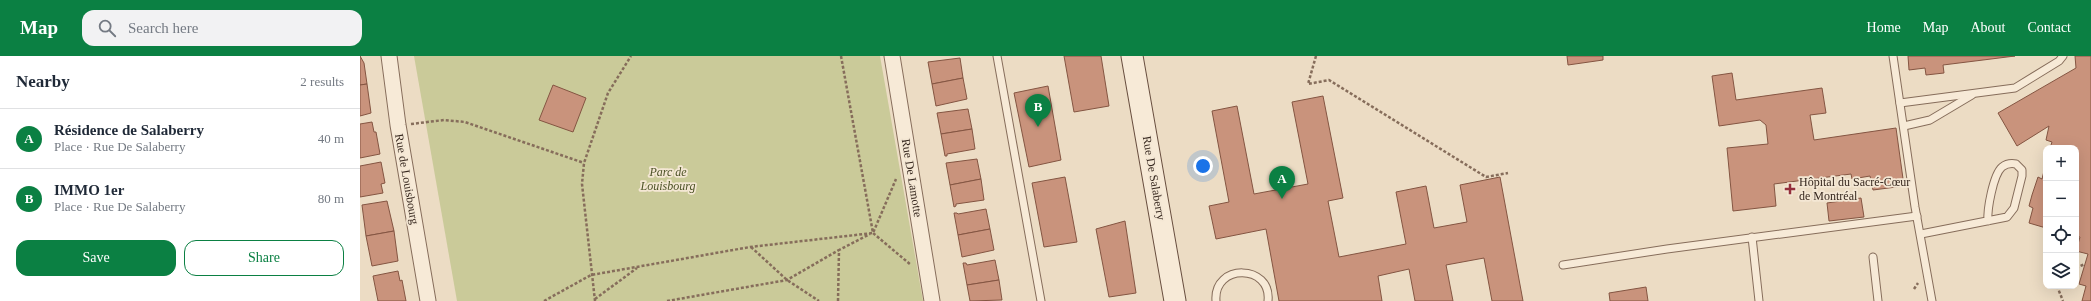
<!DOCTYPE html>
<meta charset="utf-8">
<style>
:root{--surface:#fff;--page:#f2f2f3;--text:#1f2937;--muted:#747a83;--line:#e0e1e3;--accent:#0b8043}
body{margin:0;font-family:"Times New Roman",serif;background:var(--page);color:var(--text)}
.controls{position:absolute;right:12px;bottom:12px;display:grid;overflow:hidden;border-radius:8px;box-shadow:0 4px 16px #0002}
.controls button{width:36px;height:36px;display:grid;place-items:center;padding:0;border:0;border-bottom:1px solid var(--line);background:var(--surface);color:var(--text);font:20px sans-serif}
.you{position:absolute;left:843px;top:110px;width:14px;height:14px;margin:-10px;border:3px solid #fff;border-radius:50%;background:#1a73e8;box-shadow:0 0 0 6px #1a73e833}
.badge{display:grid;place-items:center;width:26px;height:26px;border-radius:50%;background:var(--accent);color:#fff;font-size:13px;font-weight:700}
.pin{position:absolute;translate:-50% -33px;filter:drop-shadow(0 1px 2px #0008)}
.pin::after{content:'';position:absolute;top:21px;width:14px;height:12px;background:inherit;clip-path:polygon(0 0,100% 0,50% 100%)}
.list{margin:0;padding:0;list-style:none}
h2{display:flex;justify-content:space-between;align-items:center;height:52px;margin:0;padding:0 16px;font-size:17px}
h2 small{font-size:13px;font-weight:400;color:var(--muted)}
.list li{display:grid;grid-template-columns:26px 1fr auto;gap:12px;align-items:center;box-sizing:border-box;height:60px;padding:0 16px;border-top:1px solid var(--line)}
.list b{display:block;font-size:15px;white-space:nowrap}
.list p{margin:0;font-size:13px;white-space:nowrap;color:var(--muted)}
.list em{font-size:13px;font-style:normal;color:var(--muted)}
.actions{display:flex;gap:8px;padding:12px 16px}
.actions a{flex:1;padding:9px 0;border:1px solid var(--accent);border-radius:12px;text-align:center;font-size:14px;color:var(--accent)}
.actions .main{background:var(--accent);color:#fff}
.icon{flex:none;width:22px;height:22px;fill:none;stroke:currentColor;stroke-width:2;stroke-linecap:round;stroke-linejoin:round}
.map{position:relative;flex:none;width:1731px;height:245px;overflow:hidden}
header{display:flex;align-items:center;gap:24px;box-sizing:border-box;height:56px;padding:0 20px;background:var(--accent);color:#fff}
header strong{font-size:19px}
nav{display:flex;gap:22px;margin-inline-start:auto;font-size:14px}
.search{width:280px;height:36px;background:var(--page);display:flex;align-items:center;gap:10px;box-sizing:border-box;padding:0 14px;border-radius:12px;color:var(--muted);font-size:15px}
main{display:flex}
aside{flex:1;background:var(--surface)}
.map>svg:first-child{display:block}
</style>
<header>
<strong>Map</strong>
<div class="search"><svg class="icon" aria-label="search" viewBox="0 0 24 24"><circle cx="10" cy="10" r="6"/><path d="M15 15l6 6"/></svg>Search here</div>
<nav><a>Home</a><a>Map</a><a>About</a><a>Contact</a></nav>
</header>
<main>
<aside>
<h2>Nearby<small>2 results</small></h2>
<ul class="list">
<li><span class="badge">A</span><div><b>Résidence de Salaberry</b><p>Place · Rue De Salaberry</p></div><em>40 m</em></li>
<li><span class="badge">B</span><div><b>IMMO 1er</b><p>Place · Rue De Salaberry</p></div><em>80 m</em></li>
</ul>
<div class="actions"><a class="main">Save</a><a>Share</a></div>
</aside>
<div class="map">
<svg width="1731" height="245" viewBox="0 0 1731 245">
<rect width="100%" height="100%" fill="#ecdcc4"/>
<path fill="#caca99" d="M54,0H520L563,245H97Z"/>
<g fill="#c9937c" stroke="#845542">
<path d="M0,0L4,7L7,28L0,29Z"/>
<path d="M704,0H741L749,50L714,56Z"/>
<path d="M1207,0H1243V4L1208,9Z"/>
<path d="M1548,0H1655L1583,9L1584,17L1566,19L1565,12L1549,14Z"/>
<path d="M1715,0H1731V245H1722L1726,230L1719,228L1728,198L1716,195L1720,181L1716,180V92H1690L1692,86L1686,84L1689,70L1657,90L1638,57L1716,12Z"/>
<path d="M600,2L603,22L572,28L568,6Z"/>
<path d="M1372,17L1376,44L1462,32L1466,57L1450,59L1454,84L1536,72L1544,130L1513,134L1510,120L1492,123L1491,118L1414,128L1416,150L1373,155L1367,92L1408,88L1406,69L1400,64L1359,70L1352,20Z"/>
<path d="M603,22L607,43L576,50L572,28Z"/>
<path d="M7,28L11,57L0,60V29Z"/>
<path d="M193,29L226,42L213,76L179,64Z"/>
<path d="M688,30L701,104L669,111L654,37Z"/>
<path d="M963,40L983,142L968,145L979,201L1046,188L1036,136L1066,130L1074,172L1107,166L1100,129L1140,121L1163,245H1132L1124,202L1086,209L1093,245H1055L1049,213L1018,220L1022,245H919L906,173L856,183L849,150L869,146L852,55L877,50L894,138L948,128L932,46Z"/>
<path d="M608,53L612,73L581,78L577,57Z"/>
<path d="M12,66L14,76H16L20,98L0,102V68Z"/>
<path d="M612,73L615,93L587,98V100H585L581,78Z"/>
<path d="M617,103L621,123L590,129L586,107Z"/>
<path d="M21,106L25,127L21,128L23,137L0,141V110Z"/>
<path d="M1686,107V172L1669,167L1673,152L1669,150L1672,139L1678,121L1682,123Z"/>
<path d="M705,121L717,186L684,191L672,127Z"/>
<path d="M621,123L624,144L596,148V150L594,151L590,129Z"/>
<path d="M1501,142L1504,161L1469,165L1467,147Z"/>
<path d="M27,145L34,175L6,180L2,149Z"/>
<path d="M626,153L630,173L598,179L594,157H597L598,158Z"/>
<path d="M765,165L776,237L749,241L736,173Z"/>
<path d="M630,173L634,194L602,201L598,179Z"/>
<path d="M34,175L38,205L12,210L6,180Z"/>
<path d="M635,204L639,224L607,229L603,207H606L607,209Z"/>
<path d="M38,215L40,225L42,224L46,245H18L13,220Z"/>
<path d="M639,224L642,244L610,245L607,229Z"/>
<path d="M1286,231L1288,245H1250L1249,237Z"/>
</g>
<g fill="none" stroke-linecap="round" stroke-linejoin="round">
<defs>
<g id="lane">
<path d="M637,0L681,245"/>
<path d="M1533,0L1555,151L1572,245"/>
<path d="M1540,47L1655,32L1699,5L1703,0"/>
<path d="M1544,70L1570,64L1612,39"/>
<path d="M1561,178L1647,161L1654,152L1662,120V114L1656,108C1651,107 1646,108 1642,111C1633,119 1627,154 1628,165"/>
<path d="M1392,181L1399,245"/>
<path d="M1513,201L1518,245"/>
<path d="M1203,209L1307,193L1557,160"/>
<path d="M856,245C853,207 912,208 908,245"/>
</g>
<g id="street">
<path d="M29,0L38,69L68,245"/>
<path d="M532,0L572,245"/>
</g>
<path id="secondary" d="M772,0L815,245"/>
</defs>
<use href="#lane" stroke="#866d5b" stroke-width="9"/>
<use href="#street" stroke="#866d5b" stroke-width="17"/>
<use href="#secondary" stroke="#684e3f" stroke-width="23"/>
<g stroke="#866d5b" stroke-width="2.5" stroke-dasharray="3 2" stroke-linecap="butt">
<path d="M481,0L513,177L551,209"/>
<path d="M956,0L948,28L969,24L1126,121L1148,117"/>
<path d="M51,68L84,64L105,66L224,107"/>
<path d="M391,191L427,224L459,245"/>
<path d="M1716,212L1725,208"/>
<path d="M1697,230L1703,245"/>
<path d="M1554,233L1558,227"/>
<path d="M235,243L277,212"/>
<path d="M184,245L231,219L390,191L513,177L536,123"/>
<path d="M235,245L222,128L224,107L248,37L271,0"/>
<path d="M307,245L427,224L479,194"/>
<path d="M478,245L479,194L510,178"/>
</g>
<use href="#lane" stroke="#f7ead7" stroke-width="7"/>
<use href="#street" stroke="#f7ead7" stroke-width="15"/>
<use href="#secondary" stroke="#f7ead7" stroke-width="21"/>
</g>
<path fill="#932e3b" stroke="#f4e7d4" stroke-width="1.5" d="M1428 127h4v4h4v4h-4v4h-4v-4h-4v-4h4z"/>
<g text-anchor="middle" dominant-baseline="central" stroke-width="3.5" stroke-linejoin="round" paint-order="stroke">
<g font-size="12" font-style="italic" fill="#4c5226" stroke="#f4e7d4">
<text x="308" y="116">Parc de<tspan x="308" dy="14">Louisbourg</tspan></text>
</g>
<g font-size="12" fill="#37281f" stroke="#f4e7d4">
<text transform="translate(552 122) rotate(81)">Rue De Lamotte</text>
<text transform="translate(794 122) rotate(80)">Rue De Salaberry</text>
<text transform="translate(47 123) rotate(80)">Rue de Louisbourg</text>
</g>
<g font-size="12" fill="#37281f" stroke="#f4e7d4" text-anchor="start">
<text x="1439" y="126">Hôpital du Sacré-Cœur<tspan x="1439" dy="14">de Montréal</tspan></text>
</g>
</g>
</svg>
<div class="controls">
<button>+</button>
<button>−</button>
<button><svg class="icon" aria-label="locate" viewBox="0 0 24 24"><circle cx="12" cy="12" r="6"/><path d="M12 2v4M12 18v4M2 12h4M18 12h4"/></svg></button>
<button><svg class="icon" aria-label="layers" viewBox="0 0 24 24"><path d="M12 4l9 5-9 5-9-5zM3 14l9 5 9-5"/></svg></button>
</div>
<div class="you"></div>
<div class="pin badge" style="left:922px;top:143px">A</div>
<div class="pin badge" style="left:678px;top:71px">B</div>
</div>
</main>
